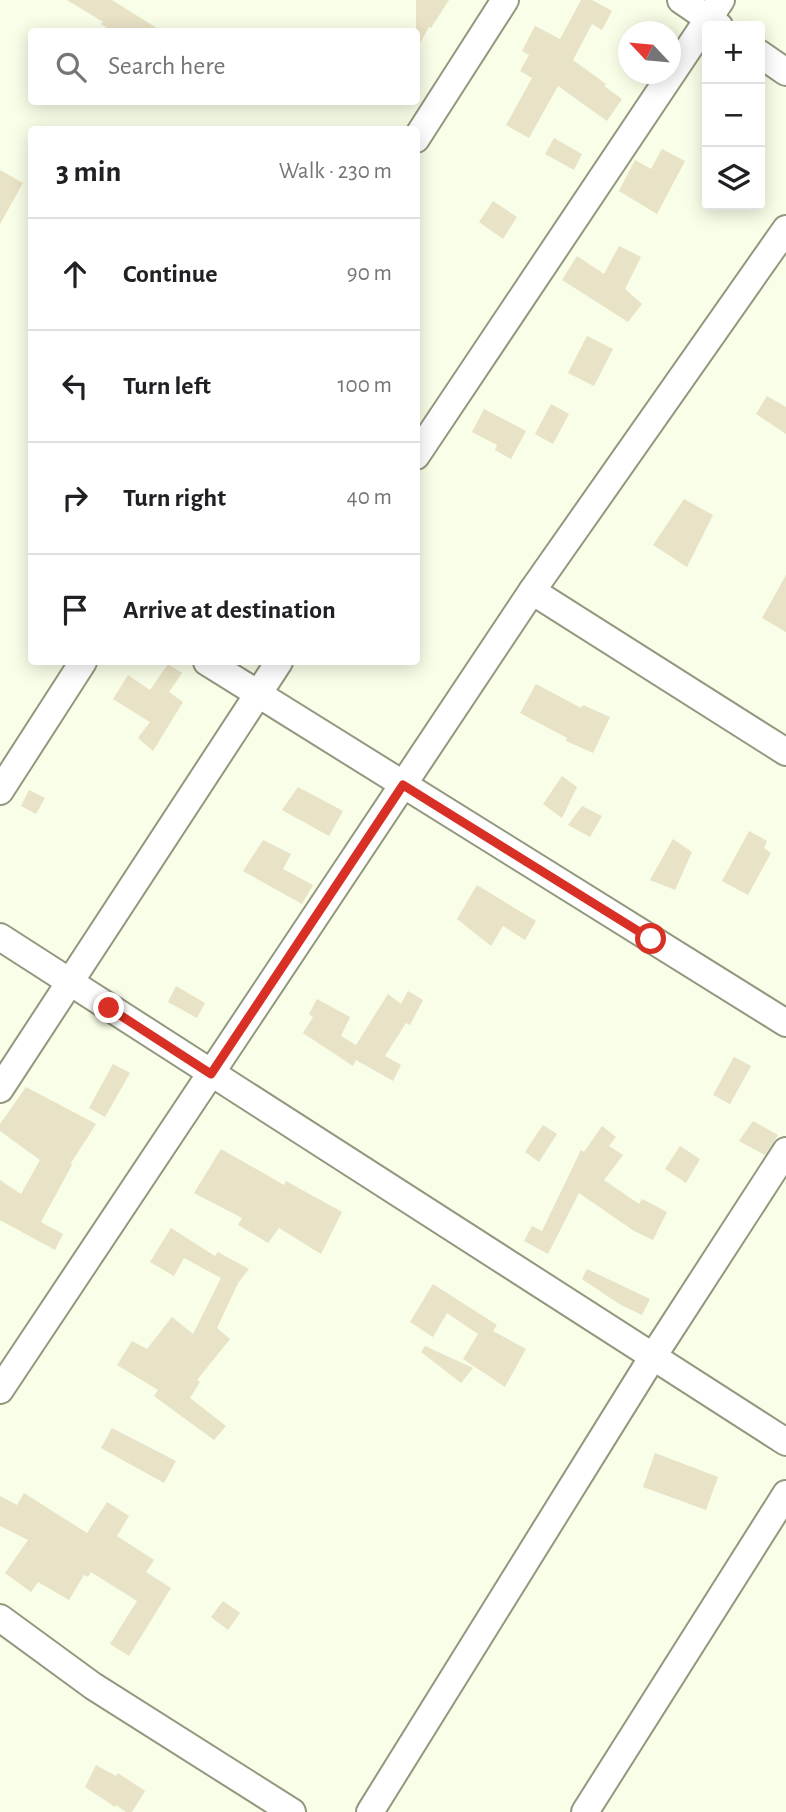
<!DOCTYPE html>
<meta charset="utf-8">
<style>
:root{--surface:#fff;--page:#f6f6f6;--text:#202124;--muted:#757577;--line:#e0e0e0}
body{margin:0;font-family:"Alegreya Sans",sans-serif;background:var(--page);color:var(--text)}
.controls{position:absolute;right:21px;top:21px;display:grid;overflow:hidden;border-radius:7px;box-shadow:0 4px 18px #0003}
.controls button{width:63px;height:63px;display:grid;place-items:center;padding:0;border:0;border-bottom:2px solid var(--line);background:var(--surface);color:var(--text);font:35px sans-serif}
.compass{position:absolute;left:618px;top:21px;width:63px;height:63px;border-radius:50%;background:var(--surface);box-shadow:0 4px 18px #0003;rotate:296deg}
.stop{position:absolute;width:21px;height:21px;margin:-16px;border:5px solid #d93025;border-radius:50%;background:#fff}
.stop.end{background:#d93025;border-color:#fff;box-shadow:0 2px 7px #0008}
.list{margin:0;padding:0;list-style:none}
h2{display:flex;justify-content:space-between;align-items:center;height:91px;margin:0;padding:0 28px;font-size:30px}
h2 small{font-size:23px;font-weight:400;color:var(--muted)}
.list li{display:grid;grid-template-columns:46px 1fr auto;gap:21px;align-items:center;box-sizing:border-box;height:112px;padding:0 28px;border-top:2px solid var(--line)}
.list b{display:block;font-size:26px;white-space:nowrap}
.list em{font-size:23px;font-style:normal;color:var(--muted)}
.icon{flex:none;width:38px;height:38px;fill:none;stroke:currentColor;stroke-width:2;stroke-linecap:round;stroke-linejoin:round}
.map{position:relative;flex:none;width:786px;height:1812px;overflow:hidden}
.search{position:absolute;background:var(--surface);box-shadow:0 4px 18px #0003;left:28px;top:28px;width:392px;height:77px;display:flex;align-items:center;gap:18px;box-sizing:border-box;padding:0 24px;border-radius:7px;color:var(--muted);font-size:26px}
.panel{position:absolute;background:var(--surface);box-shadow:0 4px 18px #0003;left:28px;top:126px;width:392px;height:539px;border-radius:7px}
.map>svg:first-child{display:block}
</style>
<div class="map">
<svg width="786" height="1812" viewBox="0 0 786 1812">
<rect width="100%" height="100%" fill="#f9fee8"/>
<g fill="#e8e2c6">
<path d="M67,0H112L163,32H113L101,24L103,22Z"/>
<path d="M416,0H449L431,28L429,27L416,50Z"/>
<path d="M581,0H592L612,11L602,30L592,24L573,60L606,84L604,86L622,99L607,121L558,86L529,138L506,125L532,78L520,71L529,55L522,51L535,26L560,39Z"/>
<path d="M554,138L582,154L574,170L545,154Z"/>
<path d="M662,149L685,161L657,214L619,191L635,160L651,169Z"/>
<path d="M0,170L23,183L0,224Z"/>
<path d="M493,201L517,217L503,239L479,222Z"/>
<path d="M619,246L641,257L625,289L642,304L628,322L562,280L577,256L604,274Z"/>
<path d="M587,336L613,349L594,386L568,373Z"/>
<path d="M767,396L786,407V434L756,414Z"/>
<path d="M551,404L569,414L553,444L535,434Z"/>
<path d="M484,409L526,431L511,459L495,450L497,445L472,432Z"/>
<path d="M684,499L713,515L687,567L653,545Z"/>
<path d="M786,575V632L762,618Z"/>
<path d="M168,664L182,673L169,692L183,702L153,751L138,738L150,722L113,699L128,675L150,690Z"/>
<path d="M536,684L581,708L583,705L610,717L593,753L566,741L567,738L520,713Z"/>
<path d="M562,776L577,787L562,818L543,804Z"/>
<path d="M298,787L343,811L329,836L282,810Z"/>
<path d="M29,790L45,798L36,814L21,806Z"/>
<path d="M582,806L602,816L590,837L568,825Z"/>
<path d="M749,831L767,841L764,848L771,853L748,895L722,881Z"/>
<path d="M673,839L692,852L675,890L650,880Z"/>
<path d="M263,840L291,854L283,869L313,885L302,904L243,871Z"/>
<path d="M477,885L536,921L525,940L503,926L491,946L457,919Z"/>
<path d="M176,986L205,1003L197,1018L168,1002Z"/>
<path d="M408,991L423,1000L410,1025L406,1023L385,1056L401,1065L393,1081L356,1060L353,1066L303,1033L313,1017L309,1014L317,999L350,1017L341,1036L356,1045L388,994L401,1004Z"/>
<path d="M734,1057L751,1066L730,1104L713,1095Z"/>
<path d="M113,1064L130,1073L105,1117L89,1108Z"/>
<path d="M26,1087L96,1124L71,1163L72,1165L41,1222L63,1234L55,1250L0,1220V1180L21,1194L40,1160L0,1131V1124Z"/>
<path d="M753,1121L778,1135L765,1155L739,1141Z"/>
<path d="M543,1125L557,1134L539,1162L525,1152Z"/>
<path d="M602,1126L616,1137L609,1146L623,1155L604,1180L639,1204L642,1199L667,1212L653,1240L634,1231L579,1193L548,1254L524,1241L532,1226L542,1231L581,1150L584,1152Z"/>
<path d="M680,1146L700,1159L686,1183L665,1169Z"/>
<path d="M221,1149L284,1185L286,1181L342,1212L321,1254L279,1228L268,1243L238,1225L242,1218L194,1193Z"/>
<path d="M171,1228L215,1256L218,1252L249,1269L238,1283L217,1328L230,1339L197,1380L200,1382L190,1398L226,1426L214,1440L154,1396L158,1390L117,1365L132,1341L147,1349L172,1317L193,1334L221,1278L184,1258L174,1276L150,1262Z"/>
<path d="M587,1269L650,1299L642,1315L621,1305L582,1279Z"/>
<path d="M433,1284L497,1325L493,1331L526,1349L505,1387L463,1359L478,1334L447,1313L433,1337L410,1322Z"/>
<path d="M425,1346L473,1368L461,1383L421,1352Z"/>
<path d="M112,1428L176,1461L164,1483L101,1448Z"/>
<path d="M655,1453L718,1477L706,1510L643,1487Z"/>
<path d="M24,1493L87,1533L107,1502L129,1516L117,1536L154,1560L146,1572L171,1588L129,1656L110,1644L137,1601L91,1572L88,1577L84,1575L69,1600L38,1582L31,1592L5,1573L28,1540L0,1526V1496L17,1505Z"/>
<path d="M223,1601L240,1613L228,1630L211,1617Z"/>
<path d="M96,1765L116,1776L118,1773L145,1791L132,1812H126L116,1805L115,1807L85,1787Z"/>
</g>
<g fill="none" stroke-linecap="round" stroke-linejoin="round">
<defs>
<g id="minor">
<path d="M681,0L719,26"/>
<path d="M760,54L786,72"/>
<path d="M416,139L505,0"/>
<path d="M416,456L721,0"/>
<path d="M532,591L786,752"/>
<path d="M207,662L786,1023"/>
<path d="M0,791L83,662"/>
<path d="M0,937L786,1442"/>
<path d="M0,1089L279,662"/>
<path d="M0,1390L532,591L786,229"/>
<path d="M0,1618L93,1686L292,1812"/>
<path d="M370,1812L652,1358L786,1151"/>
<path d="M585,1812L786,1494"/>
</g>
</defs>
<use href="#minor" stroke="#92987e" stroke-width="30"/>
<use href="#minor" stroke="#fff" stroke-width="26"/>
</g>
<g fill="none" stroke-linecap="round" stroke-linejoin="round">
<path stroke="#d93025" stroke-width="9" d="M109,1008L211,1074L403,785L651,939"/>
</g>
</svg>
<div class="controls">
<button>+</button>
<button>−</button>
<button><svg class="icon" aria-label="layers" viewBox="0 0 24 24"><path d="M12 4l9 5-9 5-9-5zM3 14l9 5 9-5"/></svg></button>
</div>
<svg class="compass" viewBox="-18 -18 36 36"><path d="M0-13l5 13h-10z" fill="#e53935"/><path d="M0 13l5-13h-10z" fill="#757577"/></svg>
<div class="stop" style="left:651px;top:939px"></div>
<div class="stop end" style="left:109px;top:1008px"></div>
<div class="search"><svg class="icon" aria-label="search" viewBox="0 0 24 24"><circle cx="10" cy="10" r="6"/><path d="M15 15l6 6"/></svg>Search here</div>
<section class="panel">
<h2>3 min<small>Walk · 230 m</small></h2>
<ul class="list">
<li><svg class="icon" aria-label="ahead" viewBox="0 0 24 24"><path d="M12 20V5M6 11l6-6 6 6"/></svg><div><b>Continue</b></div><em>90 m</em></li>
<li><svg class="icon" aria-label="left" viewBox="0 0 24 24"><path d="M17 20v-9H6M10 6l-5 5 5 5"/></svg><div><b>Turn left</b></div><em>100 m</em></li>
<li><svg class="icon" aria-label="right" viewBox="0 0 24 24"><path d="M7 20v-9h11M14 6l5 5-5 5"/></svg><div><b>Turn right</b></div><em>40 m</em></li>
<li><svg class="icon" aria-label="arrive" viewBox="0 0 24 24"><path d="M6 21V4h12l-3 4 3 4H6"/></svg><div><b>Arrive at destination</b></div></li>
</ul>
</section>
</div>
